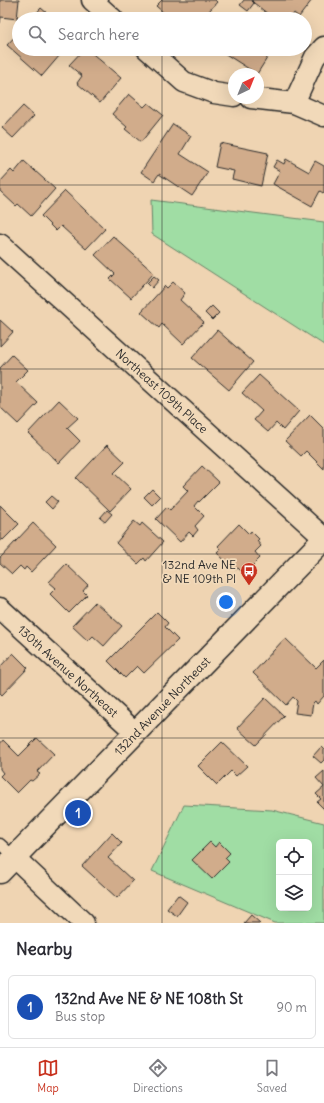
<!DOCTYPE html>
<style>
:root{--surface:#fff;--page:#f2f2f3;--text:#2b2b33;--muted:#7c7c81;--line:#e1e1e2;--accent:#c8321e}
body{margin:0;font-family:Delius,sans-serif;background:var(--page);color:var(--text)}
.controls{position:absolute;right:12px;bottom:12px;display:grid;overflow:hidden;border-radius:6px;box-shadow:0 4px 16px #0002}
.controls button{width:36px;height:36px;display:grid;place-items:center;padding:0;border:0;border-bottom:1px solid var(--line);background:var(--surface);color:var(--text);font:20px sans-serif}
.compass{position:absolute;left:228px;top:68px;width:36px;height:36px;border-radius:50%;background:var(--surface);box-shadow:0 4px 16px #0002;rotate:43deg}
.you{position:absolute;left:226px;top:602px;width:14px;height:14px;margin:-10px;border:3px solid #fff;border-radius:50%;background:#1a73e8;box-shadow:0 0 0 6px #1a73e833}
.badge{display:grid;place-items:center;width:26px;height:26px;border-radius:50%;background:var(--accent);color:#fff;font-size:13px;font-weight:700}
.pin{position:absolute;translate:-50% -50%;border:2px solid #fff;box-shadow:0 1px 4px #0006}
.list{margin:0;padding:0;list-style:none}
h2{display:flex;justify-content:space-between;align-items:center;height:52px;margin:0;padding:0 16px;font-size:17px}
h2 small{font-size:13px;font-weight:400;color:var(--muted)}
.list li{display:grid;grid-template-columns:26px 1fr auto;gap:12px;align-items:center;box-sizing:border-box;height:64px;margin:0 8px 8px;padding:0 8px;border:1px solid var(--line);border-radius:6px}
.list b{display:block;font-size:15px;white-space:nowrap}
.list p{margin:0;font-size:13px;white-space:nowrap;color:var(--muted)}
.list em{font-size:13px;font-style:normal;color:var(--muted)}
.icon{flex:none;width:22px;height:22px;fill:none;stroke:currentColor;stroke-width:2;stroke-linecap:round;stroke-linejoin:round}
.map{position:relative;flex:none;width:324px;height:923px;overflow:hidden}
.search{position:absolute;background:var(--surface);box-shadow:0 4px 16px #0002;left:12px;right:12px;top:12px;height:44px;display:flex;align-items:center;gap:10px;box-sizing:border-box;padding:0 14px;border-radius:22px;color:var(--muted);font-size:15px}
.sheet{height:124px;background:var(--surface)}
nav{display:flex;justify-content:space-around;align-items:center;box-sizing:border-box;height:56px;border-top:1px solid var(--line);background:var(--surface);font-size:11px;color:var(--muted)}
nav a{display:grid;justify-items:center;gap:2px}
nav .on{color:var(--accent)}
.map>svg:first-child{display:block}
</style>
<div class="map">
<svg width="324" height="923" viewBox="0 0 324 923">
<rect width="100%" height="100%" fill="#efd4b2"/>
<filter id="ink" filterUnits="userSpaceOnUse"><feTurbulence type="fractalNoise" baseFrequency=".025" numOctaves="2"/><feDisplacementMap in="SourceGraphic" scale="8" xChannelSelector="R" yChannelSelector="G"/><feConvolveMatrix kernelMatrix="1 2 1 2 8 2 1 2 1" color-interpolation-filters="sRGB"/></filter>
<g filter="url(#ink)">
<g fill="#a0dda4" stroke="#668468" fill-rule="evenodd">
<path d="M151,200L324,222V345L152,234Z"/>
<path d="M184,805L272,810L324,823V923H275L152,871ZM279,842H309V908H279Z"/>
</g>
<g fill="#d1ac8b" stroke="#2b2b2b">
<path d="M0,0H19L17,19L1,17L0,23Z"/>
<path d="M162,0H215L217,2L202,19H177L176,17L174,19H171L156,6Z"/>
<path d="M244,0H252L254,3L248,11L240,5Z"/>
<path d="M253,0H312L299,17L294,13L290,19H279L275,16L273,18L254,3L252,1Z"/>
<path d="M41,8L54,19H31Z"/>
<path d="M19,32V49H53L60,55L42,76L7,45Z"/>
<path d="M84,49H87L121,78L100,103L77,83L82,76L69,65Z"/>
<path d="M226,49H276L271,56L269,55L257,74L224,53Z"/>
<path d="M129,94L144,107L148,103L163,115L141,142L125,129L127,127L112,114Z"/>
<path d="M23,106L34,116L13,138L2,128Z"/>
<path d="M173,124L191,136L180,154L208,172L192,196L159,174L154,181L141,172Z"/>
<path d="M220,143L268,153L261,186L232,179L234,171L215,167Z"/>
<path d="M286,159L309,172L315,161L324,166V192L323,193L320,191L312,206L273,184L280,171L273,167L277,160L284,164Z"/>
<path d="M24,161L55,189L31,216L18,204L16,206L0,191V182L11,170L14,173Z"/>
<path d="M65,191L105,229L86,249L61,226L56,231L41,216Z"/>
<path d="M113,236L154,273L131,298L110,279L115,274L95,255Z"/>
<path d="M154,276L159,280L152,288L147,283Z"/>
<path d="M173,282L185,293L180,300L204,322L183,344L162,324L159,328L141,312L165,286L167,288Z"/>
<path d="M212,306L219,313L212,320L205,313Z"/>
<path d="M0,320L13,332L0,346Z"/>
<path d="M217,330L253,362L229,390L192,358Z"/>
<path d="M12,355L28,370L16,382L38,403L18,424L0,407V368Z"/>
<path d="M259,375L299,411L283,430L276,423L268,432L254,420L262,411L242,393Z"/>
<path d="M59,400L78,418L67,428L80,441L59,463L28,433Z"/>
<path d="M310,415L324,429V469L306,451L301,456L285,441Z"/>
<path d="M107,445L125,462L114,473L131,489L110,511L76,478Z"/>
<path d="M202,466L219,482L199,502L198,501L194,506L204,516L195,526L198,530L193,536L189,532L180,542L156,519L167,507L170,510L188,491L183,486Z"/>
<path d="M152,489L160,497L152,505L144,497Z"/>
<path d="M51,496L58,502L52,509L45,502Z"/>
<path d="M0,505L19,524L3,540V539L0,542Z"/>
<path d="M107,510L112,514L105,522L100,518Z"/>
<path d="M134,521L140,526L142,523L163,542L146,561L144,558L138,564L116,543Z"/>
<path d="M33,523L56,545L31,572L26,567L24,570L20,566L12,574L0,563V558Z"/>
<path d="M239,524L249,534L251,531L259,539L257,541L261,546L255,552L260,558L244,574L238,568L235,570L217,553L221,549L218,546Z"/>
<path d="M66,564L88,585L83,591L87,595L69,613L50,594L56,588L49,582Z"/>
<path d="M95,602L122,626L104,646L93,636L88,641L72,626Z"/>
<path d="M157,612L168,623L165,627L178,640L144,673L137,666L125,678L108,661Z"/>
<path d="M285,638L316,668L324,660V696L317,704L315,701L313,703L311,715L295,713L297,701L293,697L286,705L253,673Z"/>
<path d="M13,653L28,668L2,695L0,693V667Z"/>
<path d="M265,698L284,716L256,745L237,728Z"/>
<path d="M37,738L54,754L37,772L40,774L32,781L30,780L17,793L0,776L3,773L0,769V744L3,740L19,756Z"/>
<path d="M222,742L247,766L236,776L231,771L217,785L198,766Z"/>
<path d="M321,747L324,750V760L321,763L313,756Z"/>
<path d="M324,771V809L317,802L321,799L316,794L324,787L316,778Z"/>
<path d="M112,833L122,843L108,858L133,881L117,898L82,866Z"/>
<path d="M210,842L215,847L219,842L230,853L225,858L229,862L212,879L192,860Z"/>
<path d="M178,895L187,902L177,916L167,909Z"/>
<path d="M251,915L260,923H244Z"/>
</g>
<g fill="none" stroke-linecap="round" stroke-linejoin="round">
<defs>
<path id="lane" d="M0,844L14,857"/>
<g id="street">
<path d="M92,0L113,19"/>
<path d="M147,49L184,82L214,93L234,96"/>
<path d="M251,98L294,103L324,116"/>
<path d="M294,103L315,57L324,47"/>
<path d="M0,244L324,538"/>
<path d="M0,608L136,733"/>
<path d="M14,857L84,923"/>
</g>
<path id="secondary" d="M0,872L324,539"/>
</defs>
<use href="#lane" stroke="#2b2b2b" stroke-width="13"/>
<use href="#street" stroke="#2b2b2b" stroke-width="23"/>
<use href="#secondary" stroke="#2b2b2b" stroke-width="25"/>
<use href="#lane" stroke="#f1d9b9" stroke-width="10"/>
<use href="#street" stroke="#f1d9b9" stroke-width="20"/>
<use href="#secondary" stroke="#f1d9b9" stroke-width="22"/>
</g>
</g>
<path fill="none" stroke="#2b2b2b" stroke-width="1" stroke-opacity="0.55" d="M162,0V19M162,49V923M0,185H324M0,369H324M0,554H324M0,738H324"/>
<defs>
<symbol id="bus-pin" viewBox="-11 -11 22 30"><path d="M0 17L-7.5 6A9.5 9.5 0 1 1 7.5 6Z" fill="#c8321e" stroke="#f1d9b9"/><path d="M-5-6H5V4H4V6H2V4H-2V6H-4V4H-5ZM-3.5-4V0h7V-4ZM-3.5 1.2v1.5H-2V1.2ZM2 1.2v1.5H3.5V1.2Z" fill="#fff"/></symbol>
</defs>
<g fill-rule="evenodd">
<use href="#bus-pin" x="239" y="561" width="20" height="27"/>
</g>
<g text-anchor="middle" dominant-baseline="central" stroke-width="3.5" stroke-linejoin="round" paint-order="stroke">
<g font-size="12" fill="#2b2b2b" stroke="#f1d9b9">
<text transform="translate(162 391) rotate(42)">Northeast 109th Place</text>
<text transform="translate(68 671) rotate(42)">130th Avenue Northeast</text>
<text transform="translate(162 706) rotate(-46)">132nd Avenue Northeast</text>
</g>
<g font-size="12" fill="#2b2b2b" stroke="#f1d9b9" text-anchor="end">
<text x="236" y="564">132nd Ave NE<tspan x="236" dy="14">&amp; NE 109th Pl</tspan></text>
</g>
</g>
</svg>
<div class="controls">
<button><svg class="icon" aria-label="locate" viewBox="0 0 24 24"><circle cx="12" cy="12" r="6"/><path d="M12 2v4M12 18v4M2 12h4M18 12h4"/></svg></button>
<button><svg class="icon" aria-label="layers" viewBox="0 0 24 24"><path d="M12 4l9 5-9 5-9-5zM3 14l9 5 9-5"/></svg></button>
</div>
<svg class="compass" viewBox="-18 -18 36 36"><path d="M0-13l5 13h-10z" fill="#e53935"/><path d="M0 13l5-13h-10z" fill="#7c7c81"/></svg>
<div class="you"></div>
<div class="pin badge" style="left:78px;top:813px;background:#1a4fb4">1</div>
<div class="search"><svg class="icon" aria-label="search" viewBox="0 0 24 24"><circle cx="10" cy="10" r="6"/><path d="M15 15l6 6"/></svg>Search here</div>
</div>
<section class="sheet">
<h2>Nearby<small></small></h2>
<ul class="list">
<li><span class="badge" style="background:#1a4fb4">1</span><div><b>132nd Ave NE &amp; NE 108th St</b><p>Bus stop</p></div><em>90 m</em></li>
</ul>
</section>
<nav>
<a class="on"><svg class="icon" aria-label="map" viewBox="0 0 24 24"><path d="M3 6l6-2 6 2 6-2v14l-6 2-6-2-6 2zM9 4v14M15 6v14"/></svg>Map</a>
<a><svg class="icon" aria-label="directions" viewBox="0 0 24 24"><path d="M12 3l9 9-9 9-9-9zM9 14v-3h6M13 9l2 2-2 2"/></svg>Directions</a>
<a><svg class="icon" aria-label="saved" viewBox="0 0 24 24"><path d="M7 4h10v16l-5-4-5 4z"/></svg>Saved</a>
</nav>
